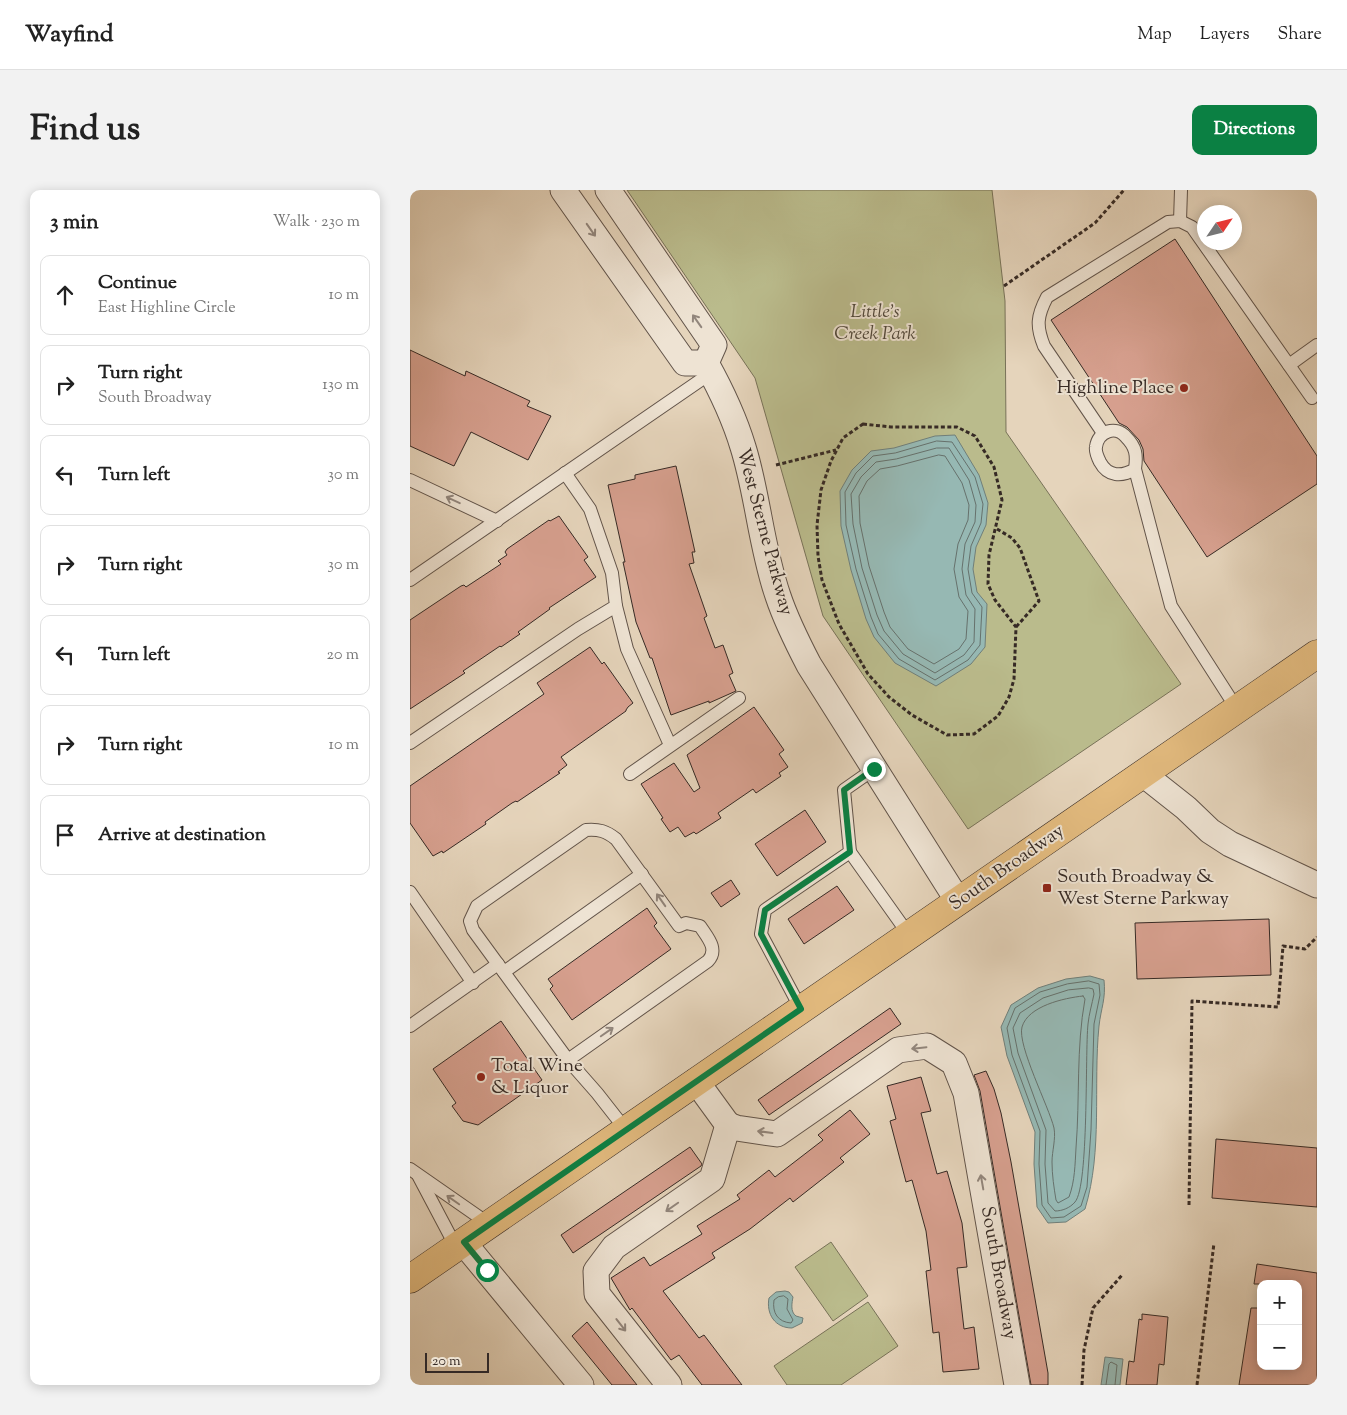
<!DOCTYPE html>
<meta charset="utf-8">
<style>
:root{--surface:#fff;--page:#f2f2f2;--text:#222;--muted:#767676;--line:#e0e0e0;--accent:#0b8043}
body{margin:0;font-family:"Sorts Mill Goudy",serif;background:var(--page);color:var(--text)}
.controls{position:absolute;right:15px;bottom:15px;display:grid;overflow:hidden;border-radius:10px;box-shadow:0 2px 12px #0003}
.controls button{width:45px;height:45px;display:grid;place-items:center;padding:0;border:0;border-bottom:1px solid var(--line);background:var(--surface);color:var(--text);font:25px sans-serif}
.compass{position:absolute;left:787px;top:15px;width:45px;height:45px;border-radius:50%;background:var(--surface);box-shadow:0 2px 12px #0003;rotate:55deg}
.scale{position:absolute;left:15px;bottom:12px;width:64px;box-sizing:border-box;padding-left:5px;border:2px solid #362a25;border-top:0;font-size:14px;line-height:18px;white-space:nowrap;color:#362a25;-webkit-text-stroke:4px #eee3d3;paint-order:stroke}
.stop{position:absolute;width:15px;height:15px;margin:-11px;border:4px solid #0b8043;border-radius:50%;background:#fff}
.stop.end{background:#0b8043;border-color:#fff;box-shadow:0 1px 5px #0008}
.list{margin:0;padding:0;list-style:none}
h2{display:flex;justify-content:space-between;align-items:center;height:65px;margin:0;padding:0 20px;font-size:21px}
h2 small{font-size:16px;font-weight:400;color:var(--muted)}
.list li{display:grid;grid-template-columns:32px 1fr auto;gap:15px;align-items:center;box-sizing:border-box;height:80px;margin:0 10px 10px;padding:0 10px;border:1px solid var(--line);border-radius:10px}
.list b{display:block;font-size:19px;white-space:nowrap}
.list p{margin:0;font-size:16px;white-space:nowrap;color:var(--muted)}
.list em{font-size:16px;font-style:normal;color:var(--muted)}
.icon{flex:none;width:28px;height:28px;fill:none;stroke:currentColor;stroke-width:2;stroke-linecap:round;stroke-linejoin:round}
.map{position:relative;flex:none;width:907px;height:1195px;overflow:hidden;border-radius:10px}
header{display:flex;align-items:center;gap:30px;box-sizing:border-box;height:70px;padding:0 25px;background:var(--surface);border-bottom:1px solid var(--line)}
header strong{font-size:24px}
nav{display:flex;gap:28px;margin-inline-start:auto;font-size:18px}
.intro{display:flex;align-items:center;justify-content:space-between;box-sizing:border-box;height:120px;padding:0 30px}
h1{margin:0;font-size:35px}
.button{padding:12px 22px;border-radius:10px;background:var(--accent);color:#fff;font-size:18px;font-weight:700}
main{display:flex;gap:30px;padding:0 30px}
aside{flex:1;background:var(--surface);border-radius:10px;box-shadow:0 2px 12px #0003}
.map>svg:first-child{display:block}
</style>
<header>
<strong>Wayfind</strong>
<nav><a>Map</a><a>Layers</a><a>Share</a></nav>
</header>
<div class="intro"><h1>Find us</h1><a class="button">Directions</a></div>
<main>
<aside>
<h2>3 min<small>Walk · 230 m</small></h2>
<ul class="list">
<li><svg class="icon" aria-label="ahead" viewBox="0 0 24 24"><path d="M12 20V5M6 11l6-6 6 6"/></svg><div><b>Continue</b><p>East Highline Circle</p></div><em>10 m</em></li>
<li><svg class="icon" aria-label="right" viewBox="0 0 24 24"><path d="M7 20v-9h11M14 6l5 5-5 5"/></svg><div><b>Turn right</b><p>South Broadway</p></div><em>130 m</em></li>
<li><svg class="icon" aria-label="left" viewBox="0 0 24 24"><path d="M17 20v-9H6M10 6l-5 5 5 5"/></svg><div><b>Turn left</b></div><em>30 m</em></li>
<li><svg class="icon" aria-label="right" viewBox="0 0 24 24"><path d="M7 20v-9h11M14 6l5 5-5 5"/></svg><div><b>Turn right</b></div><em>30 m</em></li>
<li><svg class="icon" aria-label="left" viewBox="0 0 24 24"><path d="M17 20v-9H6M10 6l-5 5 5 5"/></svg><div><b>Turn left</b></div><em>20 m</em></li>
<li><svg class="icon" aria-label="right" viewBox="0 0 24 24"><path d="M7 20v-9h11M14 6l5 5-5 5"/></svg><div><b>Turn right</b></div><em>10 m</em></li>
<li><svg class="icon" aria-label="arrive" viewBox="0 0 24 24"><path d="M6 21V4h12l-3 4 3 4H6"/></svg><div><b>Arrive at destination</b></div></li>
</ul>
</aside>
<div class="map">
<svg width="907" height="1195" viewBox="0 0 907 1195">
<rect width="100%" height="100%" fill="#e5d4bb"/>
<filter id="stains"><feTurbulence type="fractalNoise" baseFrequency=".004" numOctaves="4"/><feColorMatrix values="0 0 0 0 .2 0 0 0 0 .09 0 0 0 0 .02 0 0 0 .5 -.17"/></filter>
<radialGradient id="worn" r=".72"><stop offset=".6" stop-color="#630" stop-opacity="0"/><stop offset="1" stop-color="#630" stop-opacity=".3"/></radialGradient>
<g fill="#babb8c" stroke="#787258">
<path d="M217,0H582L595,111L596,242L771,494L558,639L413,426L345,188Z"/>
<path d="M421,1052L458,1106L423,1131L385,1077Z"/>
<path d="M458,1112L488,1156L431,1195H377L364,1176Z"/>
</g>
<g fill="#96b8b3" stroke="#707f7a">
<path d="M545,245L569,285L578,313L576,335L566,357L563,379L567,402L577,414L575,457L561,474L526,496L485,473L464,447L456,429L441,380L431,336L430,301L442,280L461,261L484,258L525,246Z"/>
<path d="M680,786L694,790C696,809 691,818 689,836C683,896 693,960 675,1019L656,1032L638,1033L627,1017L624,974L625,942L597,866L591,837L601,815L628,798L656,789Z"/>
<path d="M375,1101L379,1102L383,1107C382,1112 380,1122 386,1126C388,1127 391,1127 393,1128L392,1133L382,1138C365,1138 356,1124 359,1108L366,1102Z"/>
<path d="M695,1167L713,1169L710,1195H691Z"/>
</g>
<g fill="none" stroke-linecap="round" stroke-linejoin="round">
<g stroke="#66716c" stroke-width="1">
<path d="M527,251L542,252L565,287L573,314L571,333L561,356L558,379L562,403L572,417L570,455L558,470L525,490L489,469L468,444L461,427L446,379L436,335L435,302L446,283L463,266L485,263Z"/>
<path d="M527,258H539L559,290L566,315L565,332L555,354L552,379L556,405L565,419L564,452L554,465L525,483L493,464L474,441L467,425L452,378L443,334L441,304L451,287L466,272L486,269Z"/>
<path d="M529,265L535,266L552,293L559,315L558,330L548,354L544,379L549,407L558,421L556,449L549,459L524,474L498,459L480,437L474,422L459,376L450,333L449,306L457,291L470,279L487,276Z"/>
<path d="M679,791L689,794L690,805L684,834L681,940L677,997L671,1016L654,1027L641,1028L632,1015L629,974L630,941L602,865L597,838L605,818L630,802L657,794Z"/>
<path d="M679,798L683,799L684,804C682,814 679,824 678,834C675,863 679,996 665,1012C660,1018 652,1021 645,1021L638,1013L635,974L636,940L608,863L603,838L610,823L633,808L658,800Z"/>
<path d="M673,806L675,809C666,858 670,908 666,958C665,974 665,991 659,1007L648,1013L646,1010C644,998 642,985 642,972C642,961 646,949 644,938C639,917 607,855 612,837C618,816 654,808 673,806Z"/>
<path d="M374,1106L378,1109L377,1119L383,1130L381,1133C368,1132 362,1123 364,1110L368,1107Z"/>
<path d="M696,1195L699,1174L701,1172L707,1175L705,1195"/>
</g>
</g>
<g fill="#d7a08f" stroke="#362a25">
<path d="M765,49L907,266V294L797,367L734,271L733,259L729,250L717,237L709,233L641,130Z"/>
<path d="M0,160L55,186L56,181L120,211L117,216L141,226L118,270L61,242L44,276L0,256Z"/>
<path d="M266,276L285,362H282L284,373L279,374L297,426L294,428L305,458L313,455L323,483L319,485L326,501L299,513V511L261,525L242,468H240L226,432L213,372H215L198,295L225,289V285Z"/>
<path d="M149,326L178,367L174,370L186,387L139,418L140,419L108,442L110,444L91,457L90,456L53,481L55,483L0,519V430L51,396L54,395L56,397L91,374L88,371L97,365L95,362L97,359L139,330L140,331Z"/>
<path d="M180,457L192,474L194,472L223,513L218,517L216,520V521L151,567L157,575L148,582L150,583L107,612L106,611L102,613L75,632L76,634L33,663L32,661L23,666L0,633V596L134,504L127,493Z"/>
<path d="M344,517L374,560L369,564L378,577L369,583L371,586L346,603L343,599L308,623L311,628L286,644L284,642L275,647L268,637L260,642L251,629L253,628L231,594L264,573L284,602L290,598L277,565Z"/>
<path d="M395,620L416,652L367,686L345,654Z"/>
<path d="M321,690L330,704L311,717L301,703Z"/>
<path d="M427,696L444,720L394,754L378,729Z"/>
<path d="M237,718L247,733L244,736L261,759L162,830L140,799L143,796L138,789Z"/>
<path d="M859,729L861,785L727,789L725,733Z"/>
<path d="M480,818L491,834L359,925L348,910Z"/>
<path d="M91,831L132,890L68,935L53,931L42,916L46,913L23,879Z"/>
<path d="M576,881L584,899L591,923L601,972L638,1183V1195H621L570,901L564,885Z"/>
<path d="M511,887L521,921L511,923L527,984L537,981L552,1033L557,1077L547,1078L554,1139L564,1137L569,1179L533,1182L529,1142L523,1143L516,1081L521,1080L516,1041L502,990L496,992L480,931L486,929L477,896Z"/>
<path d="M440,920L460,944L430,968L434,972L383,1012L380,1008L340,1039L302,1063L305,1068L253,1101L289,1148L294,1145L332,1195H292L269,1165L261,1170L222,1118L220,1120L201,1088L234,1067L240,1076L292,1044L287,1036L330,1009L327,1005L359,980L365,987L413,950L408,945Z"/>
<path d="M806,949L907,958V1017L802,1008Z"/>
<path d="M280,957L292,974L291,976L163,1063L151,1045Z"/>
<path d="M847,1074L907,1083V1195H829L841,1118H851V1176H888V1094H844Z"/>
<path d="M732,1124L758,1127L754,1175L749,1174L747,1195H716L719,1171L724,1172L729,1129L732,1130Z"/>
<path d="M177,1132L227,1195H202L162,1146Z"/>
</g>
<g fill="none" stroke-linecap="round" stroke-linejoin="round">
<defs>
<g id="service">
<path d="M770,31L771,0"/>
<path d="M879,175L907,155"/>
<path d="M693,243L634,156C626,136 627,126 637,107L758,32L770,31L782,37L902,208"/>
<path d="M725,279C712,287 698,287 690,272C688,268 685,262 686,257C688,241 706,235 716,247C726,257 727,265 725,279L761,416L827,519"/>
<path d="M0,290L87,331"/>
<path d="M0,390L301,183"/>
<path d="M206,416L217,459L260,555"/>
<path d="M0,553L168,439L206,416L202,383L180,319L155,283"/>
<path d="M220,584L329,508"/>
<path d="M440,662L499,745"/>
<path d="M0,702L63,793"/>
<path d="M94,782L232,684"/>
<path d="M391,819L351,744L355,720L440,662L434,600L464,579"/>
<path d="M0,836L88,774"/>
<path d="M158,870L298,771C309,759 297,747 290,736L276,733L269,736L206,649C196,641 189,639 176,640L67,716L60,731L63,740L158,870L187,903L216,940"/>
<path d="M0,979L79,1034"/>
<path d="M9,987L46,1057"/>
</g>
<g id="minor">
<path d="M153,0L275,173H296"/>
<path d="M198,0L304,155L296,173"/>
<path d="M296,173C311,200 324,227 333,257C348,305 351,357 368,406C376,430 387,452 399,475L548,711"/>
<path d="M733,584L776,618L800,641L820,654L907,695"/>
<path d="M286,891L318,935"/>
<path d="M53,1052L171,1195"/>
<path d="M259,1195L187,1104L186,1081L204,1057L302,989L318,935L326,938L367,944L488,860L517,856L544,873L556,903L607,1195"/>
</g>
<path id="primary" d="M0,1089L907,464"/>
</defs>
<use href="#service" stroke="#62544a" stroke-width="14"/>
<use href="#minor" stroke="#62544a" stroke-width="27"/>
<use href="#primary" stroke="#362a25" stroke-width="29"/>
<g stroke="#362a25" stroke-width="3" stroke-dasharray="4 2.5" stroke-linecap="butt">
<path d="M594,96L685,33L714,0"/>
<path d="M453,234L481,237H547L565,246L584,277L592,310L579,365L578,394L585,410L606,437L604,489L599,507L588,526L564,544L537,545L502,525L479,507L458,484L429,434L412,390L408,366L407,335L411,300L421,271L433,248Z"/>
<path d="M366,275L426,260"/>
<path d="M587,339L602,348L610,358L629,411L606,437"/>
<path d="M779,1015L782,811L868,817L873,756L895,759L907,747"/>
<path d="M672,1195L674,1160L683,1118L713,1084"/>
<path d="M787,1195L804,1053"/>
</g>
<use href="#service" stroke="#eee3d3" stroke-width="12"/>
<use href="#minor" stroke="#eee3d3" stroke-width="25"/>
<use href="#primary" stroke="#e2ba7e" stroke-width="28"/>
</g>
<defs><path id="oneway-shaft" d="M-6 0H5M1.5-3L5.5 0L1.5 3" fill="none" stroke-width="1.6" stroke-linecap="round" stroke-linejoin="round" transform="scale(1.25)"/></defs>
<g stroke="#92867c">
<use href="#oneway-shaft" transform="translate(181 40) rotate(55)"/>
<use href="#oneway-shaft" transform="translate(287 131) rotate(-125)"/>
<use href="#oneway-shaft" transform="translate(43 310) rotate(-155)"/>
<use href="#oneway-shaft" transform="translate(251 710) rotate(-125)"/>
<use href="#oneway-shaft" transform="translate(197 842) rotate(-35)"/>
<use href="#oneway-shaft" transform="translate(509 858) rotate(174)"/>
<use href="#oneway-shaft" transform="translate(355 942) rotate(-173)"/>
<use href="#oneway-shaft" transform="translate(572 992) rotate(-100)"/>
<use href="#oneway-shaft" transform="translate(43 1010) rotate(-145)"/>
<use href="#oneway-shaft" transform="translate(262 1017) rotate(145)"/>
<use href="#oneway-shaft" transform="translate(211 1135) rotate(52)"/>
</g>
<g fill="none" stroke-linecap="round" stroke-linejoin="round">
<path stroke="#0b8043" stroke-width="6" d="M77,1080L54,1052L391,819L351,744L355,720L440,662L434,600L464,579"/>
</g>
<g fill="#8f2418" stroke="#eee3d3" stroke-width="2">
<circle cx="774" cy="198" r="5"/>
<rect x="632" y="693" width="10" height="10" rx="2.5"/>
<circle cx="71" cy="887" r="5"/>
</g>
<g text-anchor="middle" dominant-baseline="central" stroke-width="4" stroke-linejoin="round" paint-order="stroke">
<g font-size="19" font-style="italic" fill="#50473a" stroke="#eee3d3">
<text x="465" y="122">Little's<tspan x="465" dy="22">Creek Park</tspan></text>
</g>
<g font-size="19" fill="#362a25" stroke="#eee3d3" text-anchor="start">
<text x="764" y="198" text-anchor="end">Highline Place</text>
<text x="647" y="687">South Broadway &amp;<tspan x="647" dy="22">West Sterne Parkway</tspan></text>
<text x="81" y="876">Total Wine<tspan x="81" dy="22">&amp; Liquor</tspan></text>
</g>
<g font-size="19" fill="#362a25" stroke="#eee3d3">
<text transform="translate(354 342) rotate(75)">West Sterne Parkway</text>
<text transform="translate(597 678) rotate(-35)">South Broadway</text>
<text transform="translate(588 1083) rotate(80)">South Broadway</text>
</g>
</g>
<rect width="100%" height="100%" filter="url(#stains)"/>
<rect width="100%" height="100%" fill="url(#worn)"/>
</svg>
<div class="controls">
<button>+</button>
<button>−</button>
</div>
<svg class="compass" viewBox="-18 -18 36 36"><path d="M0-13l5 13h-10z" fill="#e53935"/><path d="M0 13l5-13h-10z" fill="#767676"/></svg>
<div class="scale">20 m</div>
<div class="stop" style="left:77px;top:1080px"></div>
<div class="stop end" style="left:464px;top:579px"></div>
</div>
</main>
